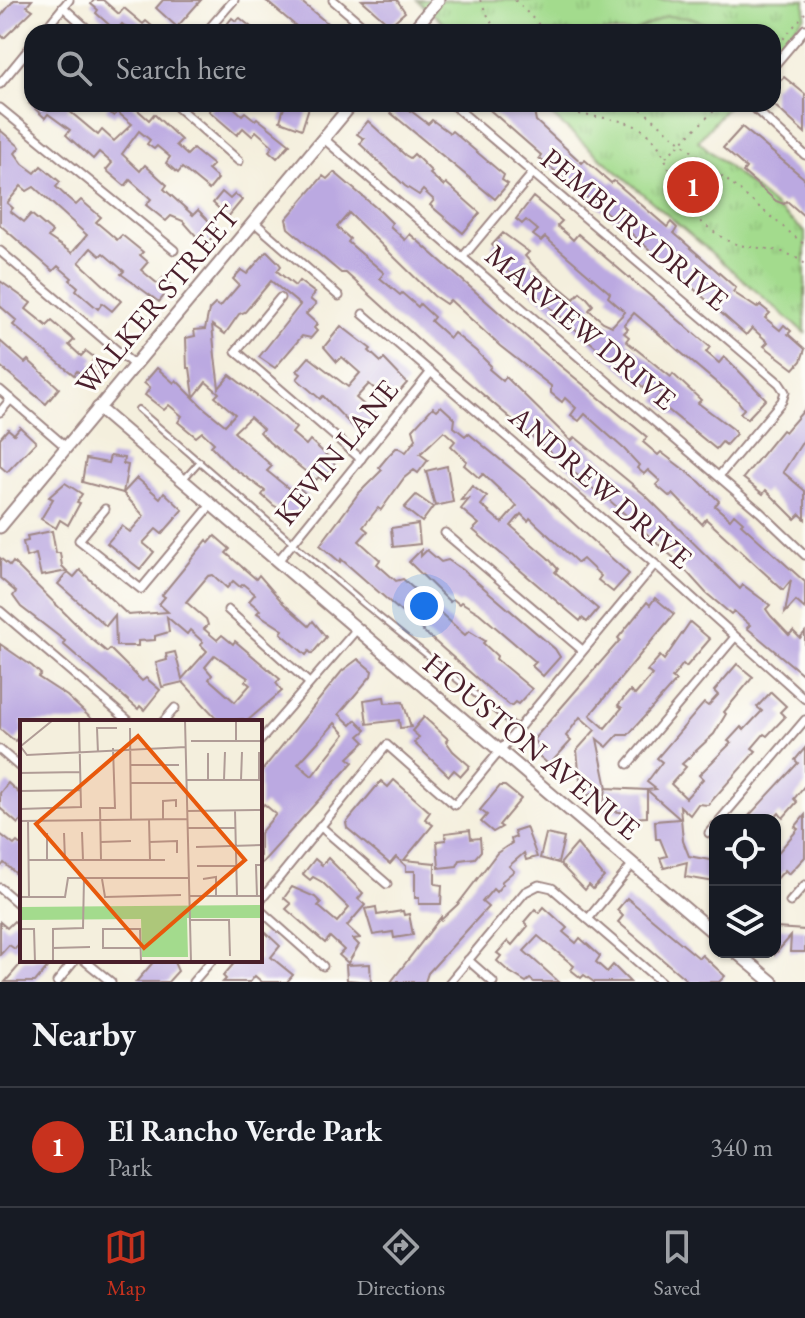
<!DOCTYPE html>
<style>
:root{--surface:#171b24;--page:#20242c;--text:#f1f3f6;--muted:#9ea1a6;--line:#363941;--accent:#c8321e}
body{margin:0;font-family:"EB Garamond",serif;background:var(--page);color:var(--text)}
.controls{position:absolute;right:24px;bottom:24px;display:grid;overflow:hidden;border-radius:16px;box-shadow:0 2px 6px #0004}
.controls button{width:72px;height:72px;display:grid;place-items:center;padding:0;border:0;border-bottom:2px solid var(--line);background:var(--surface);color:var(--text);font:40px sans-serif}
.you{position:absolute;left:424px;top:606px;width:28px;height:28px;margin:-20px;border:6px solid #fff;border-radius:50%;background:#1a73e8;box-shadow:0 0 0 12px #1a73e833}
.badge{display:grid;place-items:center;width:52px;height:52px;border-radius:50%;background:var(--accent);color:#fff;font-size:26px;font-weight:700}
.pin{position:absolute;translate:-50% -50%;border:4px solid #fff;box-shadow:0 2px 8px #0006}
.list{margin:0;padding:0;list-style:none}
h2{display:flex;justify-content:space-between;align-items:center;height:104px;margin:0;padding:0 32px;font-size:34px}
h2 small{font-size:26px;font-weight:400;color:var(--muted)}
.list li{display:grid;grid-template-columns:52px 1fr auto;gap:24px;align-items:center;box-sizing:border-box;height:120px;padding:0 32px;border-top:2px solid var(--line)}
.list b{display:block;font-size:30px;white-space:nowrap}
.list p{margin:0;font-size:26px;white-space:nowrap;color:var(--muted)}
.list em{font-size:26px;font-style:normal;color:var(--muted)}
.icon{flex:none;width:44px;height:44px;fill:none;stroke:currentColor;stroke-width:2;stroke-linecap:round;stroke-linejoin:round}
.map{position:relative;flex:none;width:805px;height:982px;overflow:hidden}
.search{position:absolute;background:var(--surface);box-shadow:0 2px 6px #0004;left:24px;right:24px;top:24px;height:88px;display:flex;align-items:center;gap:20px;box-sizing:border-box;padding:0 28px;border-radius:24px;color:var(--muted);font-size:30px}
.sheet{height:224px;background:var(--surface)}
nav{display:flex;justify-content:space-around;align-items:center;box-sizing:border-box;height:112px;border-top:2px solid var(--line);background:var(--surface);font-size:22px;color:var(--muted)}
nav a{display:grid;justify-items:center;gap:4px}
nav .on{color:var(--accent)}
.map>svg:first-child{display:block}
</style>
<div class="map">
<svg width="805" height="982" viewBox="0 0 805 982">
<defs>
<pattern id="grass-tufts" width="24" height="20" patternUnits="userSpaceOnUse" patternTransform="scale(2)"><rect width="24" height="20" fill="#a3db8d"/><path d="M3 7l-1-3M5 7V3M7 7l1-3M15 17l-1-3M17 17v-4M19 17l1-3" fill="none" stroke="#8ebc7a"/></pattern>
</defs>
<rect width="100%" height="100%" fill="#fdfcf7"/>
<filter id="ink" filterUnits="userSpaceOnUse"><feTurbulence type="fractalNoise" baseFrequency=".0125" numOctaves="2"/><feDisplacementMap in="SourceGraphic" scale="16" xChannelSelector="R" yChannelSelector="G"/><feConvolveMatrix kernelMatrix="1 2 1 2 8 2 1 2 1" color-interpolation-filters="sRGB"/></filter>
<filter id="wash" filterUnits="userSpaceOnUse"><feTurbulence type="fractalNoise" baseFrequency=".006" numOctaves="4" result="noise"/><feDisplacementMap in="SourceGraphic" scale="32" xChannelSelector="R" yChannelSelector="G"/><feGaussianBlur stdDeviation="1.8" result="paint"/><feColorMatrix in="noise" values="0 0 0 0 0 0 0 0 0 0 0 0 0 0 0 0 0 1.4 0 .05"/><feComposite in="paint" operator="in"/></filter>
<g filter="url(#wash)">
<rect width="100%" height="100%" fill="#f4efdd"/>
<g fill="url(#grass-tufts)" stroke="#767d5c" stroke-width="2">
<path d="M417,0H805V16L773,53V32H454Z"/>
<path d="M538,104H730L698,141L805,232V333Z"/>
</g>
<path fill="#a3db8d" stroke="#767d5c" stroke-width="2" d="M666,16L693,18L723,32H634Z"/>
<g id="blocks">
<g fill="#bba9e1" fill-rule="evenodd">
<path d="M14,0H32L27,6L33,10L4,38L0,34V17Z"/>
<path d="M94,0H103L119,14L124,8L143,24L146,21L159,32H132L122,24L116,31L96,13L98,10L91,4Z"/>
<path d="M163,0H201L177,27L156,8Z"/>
<path d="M265,0H299L338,32H303Z"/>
<path d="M362,0H397L405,12L390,25Z"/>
<path d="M232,18L236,21L240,18L257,32H229L224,28Z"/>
<path d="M784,77L805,94V133L773,104V88Z"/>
<path d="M30,104H71L67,109L98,135L102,130L114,141L132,124L117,112L114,116L106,110L109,104H131L149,120L154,114L181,140L176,145L187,155L193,149L213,165L208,170L218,179L209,190L186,171L182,168L178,173L166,163L170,157L157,146L154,149L147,144L150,140L139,131L122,154L140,171L145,165L167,185L164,189L193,215L198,210L218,230L205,246L183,221L171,216L166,221L146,205L151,199L139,188L130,180L125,186L106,170L112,163L99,152L93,159L66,135L70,130L48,114L45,118Z"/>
<path d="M215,104H230L242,115L245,112L255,120L257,118L290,144L277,158L269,151L273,146L256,131L252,136L243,128L237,135L209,111Z"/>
<path d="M285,104H310L302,129L280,121Z"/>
<path d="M380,104H402L428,124L432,120L450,133L452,131L504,175L502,180L508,184L495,199Z"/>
<path d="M483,104H518L534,111L536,121L582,163L585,160L611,183L614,181L667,227L671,222L677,228L674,233L736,288L733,292L757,308L760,305L770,313L765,318L780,330L784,325L791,331L788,334L805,349L801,361L794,369L764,346L768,342L752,328L746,335L624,227L539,158L541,155Z"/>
<path d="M368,121L405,155L410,158L414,154L432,172L430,174L444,186L446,183L480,213L463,233L430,205L434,200L423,190L419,195L405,186L360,144L364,139L357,134Z"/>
<path d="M742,127L805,179V217L787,201L784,204L776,201L743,172L746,168L723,148Z"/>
<path d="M0,130L20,147L15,153L23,164L35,173L41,166L60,182L56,187L68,198L76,205L81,200L101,217L96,222L108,232L117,240L122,235L143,252L140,255L148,262L141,270L158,284L163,278L172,286L159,302L121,274L124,271L103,253L100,256L91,248L79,262L121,301L112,311L102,303L98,309L76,290L78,287L70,280L72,278L58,266L53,271L0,225ZM21,186L27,191L34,187L87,235L72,253L48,237L52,232L31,214L24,222L10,211L13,208L7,203Z"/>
<path d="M334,172L381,212L392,223L390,226L405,240L410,234L546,354L647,437L643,442L658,455L661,452L700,482L719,501L715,506L730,519L734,514L743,522L741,524L805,582V609L796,601L785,613L791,580L783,590L706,519L702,524L673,494L670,497L656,485L660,481L648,470L644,474L637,468L639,465L624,449L585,414L579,421L571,415L576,408L565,398L562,402L551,393V386L500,346L450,300L446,304L434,296L349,213L337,227L350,239L348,242L384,273L380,278L400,295L402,293L418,307L420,304L434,317L431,321L450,338L454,333L476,351L491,366L489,369L503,381L506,377L571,441L575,437L644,494L740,589L743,585L770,605L766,609L771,616L789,635L793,631L800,638L805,632V676L747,628L750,625L734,611L731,614L706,593L676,560L598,490L597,492L426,346L346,273H341L288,228L286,219L323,176L327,179Z"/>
<path d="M222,192L230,199L235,194L242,200L228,217L213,203Z"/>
<path d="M533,197L562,221L557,226L569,236L573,240L578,234L710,347L706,352L719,363L724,357L732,364L766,399L747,419L740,413L744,409L737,400L634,313L624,325L628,329L624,333L629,337L626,341L671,377L673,374L701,400L698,403L733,429L736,434L726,445L722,442L716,449L656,400L661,394L648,383L644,388L490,256L496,249L492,245L503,233L529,252L525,256L534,266L574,299L580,292L587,298L593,305L589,310L603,322L612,326L625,312L608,297L610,293L545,237L541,241L533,235L538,230L526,220L522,224L516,219Z"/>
<path d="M267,251L278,262L281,266L277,271L295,286L299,281L315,293L310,299L316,304L306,314L317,324L314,328L317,331L311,338L302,336L275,368L259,357L300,305L271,281L245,312L239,314L225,334L212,325L215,356L219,388L230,375L284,417L296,428L292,433L306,445L310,440L333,461L335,466L323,480L319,477L316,480L269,442L260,432L263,429L250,417L234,432L272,466L267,471L293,492L298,487L309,497L292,516L273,505L262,495L265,491L228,464L211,446L214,443L202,432L196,437L178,422L182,416L169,405L164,410L145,395L150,388L144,383L157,368L174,383L176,380L203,407L225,425L235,414L215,397L219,393L206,382L194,397L190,368H187L186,338L195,336L194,330L205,329L209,310L215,304L220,307L239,285L233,279L241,270L247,274Z"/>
<path d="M0,281L31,303L26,309L47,326L52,321L74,340L69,345L81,356L86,351L95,358L91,363L100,370L90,382L77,371L74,375L64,367L13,325L17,321L0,306Z"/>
<path d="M341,326L371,349L369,351L381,362L384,359L407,383L390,402L369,384L356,398L376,415L365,429L361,426L357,431L323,396L320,399L297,379L301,374L297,371L309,357L348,387L360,373L342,357L337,362L324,347Z"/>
<path d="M0,341L25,363L28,360L59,388L46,404L0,366Z"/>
<path d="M441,406L455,419L454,427L465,436L468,433L537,490L629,574L613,592L598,580L601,576L583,559L578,563L530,518L528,521L521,514L511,526L548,558L558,569L555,572L598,609L587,622L582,618L580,621L473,530L479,524L461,509L469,499L461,500L472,486L487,497L481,505L502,523L517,506L483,474L479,478L464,465L467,461L451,446L455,441L444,431L420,454L428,460L418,473L414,470L404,478L381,510L378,508L363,527L368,531L359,541L380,560L377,564L396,581L403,579L465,635L469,631L485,641L483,643L497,656L496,659L532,689L518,704L515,702L511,706L497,696L341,559L340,562L320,545L358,494L382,470L379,467L389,455L397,447L406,452L416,439L413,429L433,407L437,410Z"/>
<path d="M805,409V438L783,472L805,491V519L800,514L795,519L766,490L763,494L743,478L782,430L785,432Z"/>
<path d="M20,427L36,442L7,472L0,466V438L8,429L14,434Z"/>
<path d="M110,456L124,458L123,464L128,465L123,493L82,482L86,459L108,463Z"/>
<path d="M447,466L453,502L435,506L426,471Z"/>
<path d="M137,478L160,498L164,492L183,510L162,534L156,529L143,543L154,552L140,569L107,543L122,526L130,532L144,516L123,493Z"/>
<path d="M65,483L82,494L77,502L80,503L68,525L60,520L56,528L41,519L53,499L49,497Z"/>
<path d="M416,495L433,507L422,522L404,508Z"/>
<path d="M418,524L420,544L393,547L391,528Z"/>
<path d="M52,531L56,553H60L62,566L67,571L41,576L36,554L26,557L23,542L28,541L27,536Z"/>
<path d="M215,536L230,549L226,553L256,579L259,575L283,603L309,626L313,621L326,637L312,654L309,651L306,655L281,633L283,630L257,613L260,610L249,601L255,594L243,584L240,587L233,581L227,588L213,575L208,576L186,602L206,619L208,625L204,629L217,640L222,635L233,644L235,641L280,679L276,683L282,691L246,722L243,719L220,722L183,682L162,687L156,663L167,660L166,654L175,652L182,679L207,651L201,645L203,642L190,630L187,634L167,617L169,632L155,636V640L138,641V646H116L115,615L106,626L58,584L68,572L74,577L80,570L128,615L168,612L159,604L165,597L162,595L207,540L209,543ZM215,655L248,678L245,681L250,685L235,702L209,679L212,675L205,667Z"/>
<path d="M421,550V556L427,550L441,562L448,560L463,570L555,649L560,657L543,676L532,666L536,662L479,613L461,602L459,604L453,599L450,602L409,562Z"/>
<path d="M0,558L10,566L13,562L88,636L107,652L110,649L142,681L146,678L160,690L144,710L140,706L138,709L63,644L65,641L21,607L13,596L16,592L0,578Z"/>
<path d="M655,598L674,614L590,715L605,728L622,708L618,705L630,691L635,695L652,675L647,671L660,656L664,660L690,622L710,639L686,667L683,664L672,678L676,681L628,735H618L607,747L597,739L607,788L647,790V817L628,818L627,813L603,810L606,788L587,796L580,780L577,750L595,730L580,717L566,736L571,741L549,765L536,753L540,746L533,740L620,640L618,638L647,602L650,605Z"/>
<path d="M0,644L32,666L41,674L38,677L67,696L95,722H22V733L15,741L0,729Z"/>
<path d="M358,659L372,671L371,676L339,714L351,725L356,720L366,730L359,736L365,742L348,758L353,762L260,865V833L276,814L264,804L260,809V773L342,671ZM335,723L345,734L312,776L298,764Z"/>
<path d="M737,664L753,677L724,712L726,714L714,734L682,764L686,767L671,784L686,798L703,779L699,775L731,743L728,741L741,727L744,730L762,711L757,707L771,692L786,706L780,712L785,717L767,736L764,734L752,748L756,751L708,805L698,804L690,815L680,806L683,841L689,856L715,861V882L685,877L687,862L664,868L660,858L667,856L660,839H656L655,821L680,819L647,790L656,789L647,782L662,762L657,758L704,703L708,706L718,695L714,691Z"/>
<path d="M384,697L385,703L403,702L411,727L400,728L399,720L367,724L364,700Z"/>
<path d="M424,717L448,739L446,741L453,751L470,766L461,776L454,770L449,776L414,743L419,737L412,731Z"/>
<path d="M805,748V785L794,799L797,802L783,818L779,813L773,820H745L798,763L795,760Z"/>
<path d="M394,780L430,812L425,819L433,825L404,860L435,863V884L442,885L441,904H419V898H415V871H406V866L396,857L390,864L347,828L346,823L381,781L388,787Z"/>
<path d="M8,783L22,796V819L18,824L0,808V793Z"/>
<path d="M500,786H505L521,799L499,825L502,827L493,832L481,822L487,815L480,810Z"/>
<path d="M805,815V857L789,874L785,870L775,881V856L798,829L795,827Z"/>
<path d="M526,827L537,857L526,860L524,853L509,866L514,871L501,882L503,884L496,892L493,889L482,902L488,907L428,973L425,982H391L441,917V920L458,904L497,853L512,843L511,839L516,837L514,831Z"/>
<path d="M470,830L471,839L480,838L481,851L475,858L460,860L457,866L439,868L437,841L446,840L445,833Z"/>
<path d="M0,834L14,845L17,842L22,846V879L4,863L0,868Z"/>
<path d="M546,834L564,838L558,863L540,858Z"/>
<path d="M577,844L604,877L593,889L589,885L585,890L560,864Z"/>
<path d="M328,858L363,893L358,899L365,905L347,926L360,938L353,939L359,945L348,963L339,955L344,950L330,937L325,943L286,909L291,904L284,898L292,887L315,897L321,903L318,906L337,922L349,908L322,882L313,877L310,880L303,874L315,859L322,865Z"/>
<path d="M627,898L699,958L702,955L725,976L719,982H689L618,922L623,916L617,910Z"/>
<path d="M376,907L377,915L403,911L404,915L409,914L413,935L394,938L393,932L373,935L365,909Z"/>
<path d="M544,907L567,928L563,932L576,943L580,938L600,956L596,962L607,972L613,965L630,982H594L584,975L581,978L571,970L574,966L538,936L524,951L559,982H534L530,979L526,982L508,971L497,961L501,956L497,953L508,941L512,945L528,926L524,922L535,909L539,913Z"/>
<path d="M14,921L22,928L18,939L21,942L15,949L9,945L0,955V922L7,928Z"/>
<path d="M775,928L805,930V952H790L791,936L775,954Z"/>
<path d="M265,932L280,946L271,957L293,975L287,982H262L255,976L250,982H223L226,979L223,976L237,960H260V937Z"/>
<path d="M24,960H46L50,964L35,982H5Z"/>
<path d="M155,960H173L178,971L168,982H136Z"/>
<path d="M370,964L371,982L347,980L346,965Z"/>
</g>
</g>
</g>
<g filter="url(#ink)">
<use href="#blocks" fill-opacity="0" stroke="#9f8784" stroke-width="2"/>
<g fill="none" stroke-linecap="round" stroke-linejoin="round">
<defs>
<g id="lane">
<path d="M138,409L365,605L517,728"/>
<path d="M183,480L200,461"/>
</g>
<g id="street">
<path d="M333,0L370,32"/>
<path d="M63,7L91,32"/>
<path d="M43,32L69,0"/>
<path d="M206,32L234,0"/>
<path d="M773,67L805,29"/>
<path d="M0,84L32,45"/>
<path d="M174,104L239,161"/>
<path d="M452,104L779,383L785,392L782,401L719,476"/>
<path d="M750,104L805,155"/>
<path d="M0,108L174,250"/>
<path d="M324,139L760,512L805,555"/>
<path d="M254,222L339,296"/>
<path d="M0,251L134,365"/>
<path d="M462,258L533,173"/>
<path d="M280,298L236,351L361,459"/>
<path d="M363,314L655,564L805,699"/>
<path d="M0,390L66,447"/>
<path d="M0,412L11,399"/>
<path d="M105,509L79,540L141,589L211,505"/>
<path d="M445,533L581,649"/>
<path d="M278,561L431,372"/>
<path d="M228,610L308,682"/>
<path d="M0,611L130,722"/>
<path d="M163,722L175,708"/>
<path d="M260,741L357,629"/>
<path d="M0,750L22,769"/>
<path d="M628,764L735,637"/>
<path d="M720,820L805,720"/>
<path d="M320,826L387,884"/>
<path d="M709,833L715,826"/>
<path d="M0,888L22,907"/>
<path d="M260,901L387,745L455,805L655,564"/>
<path d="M790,902L805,885"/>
<path d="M260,910L323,966"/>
<path d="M588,919L633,864"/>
<path d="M84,960L111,982"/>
<path d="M468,960L493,982"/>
<path d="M57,982L75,960"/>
<path d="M193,982L212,960"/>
<path d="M450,982L525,892L539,885L552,888L661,982"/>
</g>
<g id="secondary">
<path d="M412,32L438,0"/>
<path d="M98,408L715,934"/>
<path d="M0,527L352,104"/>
<path d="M736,952L772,982"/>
</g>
</defs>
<use href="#lane" stroke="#9f8784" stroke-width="8"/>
<use href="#street" stroke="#9f8784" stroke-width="11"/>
<use href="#secondary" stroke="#9f8784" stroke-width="15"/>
<g stroke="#9f8784" stroke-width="2" stroke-dasharray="2 6" stroke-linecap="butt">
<path d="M480,0L496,32"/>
<path d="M515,0L546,32"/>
<path d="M804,0L805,1"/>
<path d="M773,51L805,13"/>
<path d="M549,104C581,122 620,112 647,133C667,150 669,176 681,197C690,213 705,226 720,236C746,255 775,240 805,264"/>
<path d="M635,104L805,245"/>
<path d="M666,157L721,104"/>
</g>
<use href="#lane" stroke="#fff" stroke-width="4"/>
<use href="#street" stroke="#fff" stroke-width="7"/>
<use href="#secondary" stroke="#fff" stroke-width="11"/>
</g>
</g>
<g text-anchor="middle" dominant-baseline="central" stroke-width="6" stroke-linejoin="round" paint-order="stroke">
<g font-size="30" fill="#4a1f2b" stroke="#fdfcf7">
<text transform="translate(635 229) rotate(40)">PEMBURY DRIVE</text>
<text transform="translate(157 300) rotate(-50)">WALKER STREET</text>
<text transform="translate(581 327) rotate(40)">MARVIEW DRIVE</text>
<text transform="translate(336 452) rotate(-51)">KEVIN LANE</text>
<text transform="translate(601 487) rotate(41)">ANDREW DRIVE</text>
<text transform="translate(532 746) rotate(40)">HOUSTON AVENUE</text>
</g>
</g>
<g transform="translate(20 720)">
<rect width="242" height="242" fill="#f4efdd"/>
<path d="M242,185V198H167L168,237H122L121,199L0,200V187Z" fill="#a3db8d"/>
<path fill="none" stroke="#b09c96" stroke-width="2" d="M165,0L171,242M216,0V21H242M110,8L111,100M171,21H215M1,26L33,0M1,27L7,35L166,27M239,32V60M78,33L77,8H97M188,33V60M111,45H159M0,53L61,52M167,60H242M204,60L205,32M221,60L222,32M111,63H160M0,71L61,70M0,89L61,87L59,0M215,90L217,176M168,91L242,90M129,99L130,140M143,99V81L156,80V87M0,101L168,99M8,101L9,177M168,108H216M62,112L63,140M27,113V140M44,113L45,140M81,122L111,121M129,122L157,121V133M176,127L242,125M9,140H145M81,140L80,88H95L93,28M177,146H216M82,159L85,177L161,175M183,159L196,157V176M170,176H242M237,176L236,145H242M0,177H45L48,158H169M170,200H209L210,236M0,209H14L15,242M33,228L70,227M120,228H83V209H120L121,242M33,242V209L63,208L64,158"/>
<path fill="#e8590c" fill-opacity="0.15" stroke="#e8590c" stroke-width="4" d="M118,16L225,140L124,228L16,104Z"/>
<rect width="242" height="242" fill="none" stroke="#4a1f2b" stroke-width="4"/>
</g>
</svg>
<div class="controls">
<button><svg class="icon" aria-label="locate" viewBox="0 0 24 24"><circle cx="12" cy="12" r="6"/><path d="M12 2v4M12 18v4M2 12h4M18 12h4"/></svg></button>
<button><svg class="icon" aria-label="layers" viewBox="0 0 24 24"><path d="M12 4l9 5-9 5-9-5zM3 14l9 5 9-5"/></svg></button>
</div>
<div class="you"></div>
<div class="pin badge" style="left:693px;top:187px">1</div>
<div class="search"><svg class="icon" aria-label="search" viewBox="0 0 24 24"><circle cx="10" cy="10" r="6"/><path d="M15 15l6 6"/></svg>Search here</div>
</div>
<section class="sheet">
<h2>Nearby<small></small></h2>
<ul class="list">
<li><span class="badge">1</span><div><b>El Rancho Verde Park</b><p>Park</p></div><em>340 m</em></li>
</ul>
</section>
<nav>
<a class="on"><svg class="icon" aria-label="map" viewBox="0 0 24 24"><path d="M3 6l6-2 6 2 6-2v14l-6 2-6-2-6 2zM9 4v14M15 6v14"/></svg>Map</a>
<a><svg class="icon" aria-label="directions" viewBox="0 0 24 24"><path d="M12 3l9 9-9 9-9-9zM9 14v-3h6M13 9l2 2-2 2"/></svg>Directions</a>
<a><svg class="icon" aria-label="saved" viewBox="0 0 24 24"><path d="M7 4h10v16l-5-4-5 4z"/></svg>Saved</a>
</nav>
